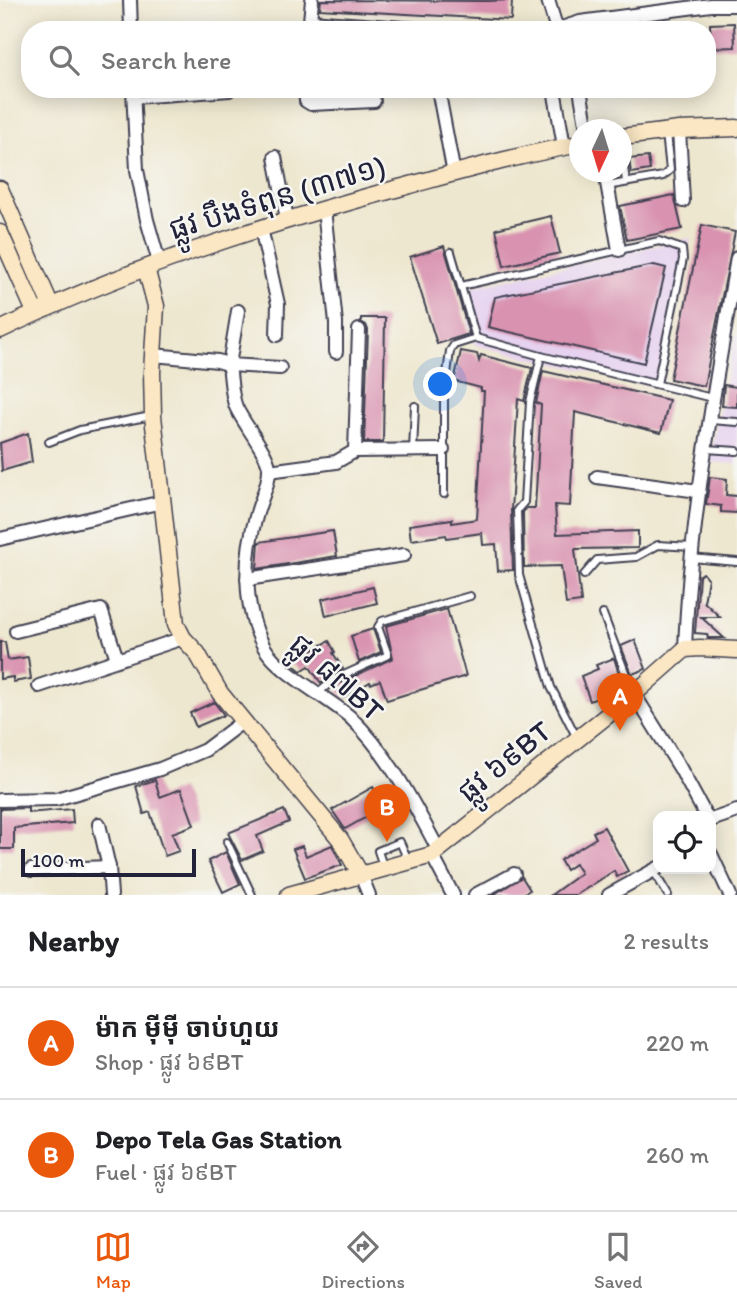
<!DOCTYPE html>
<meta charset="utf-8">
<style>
:root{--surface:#fff;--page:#f2f2f2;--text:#202124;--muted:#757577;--line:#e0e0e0;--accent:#ea580c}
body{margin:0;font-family:Itim,"Noto Sans Khmer",sans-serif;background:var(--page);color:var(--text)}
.controls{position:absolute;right:21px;bottom:21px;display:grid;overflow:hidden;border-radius:14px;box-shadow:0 4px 18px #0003}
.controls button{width:63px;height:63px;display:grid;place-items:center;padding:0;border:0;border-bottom:2px solid var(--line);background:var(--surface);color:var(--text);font:35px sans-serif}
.compass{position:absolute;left:569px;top:119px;width:63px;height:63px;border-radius:50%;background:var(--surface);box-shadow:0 4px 18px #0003;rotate:184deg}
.scale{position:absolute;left:21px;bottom:18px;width:175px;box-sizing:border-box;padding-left:7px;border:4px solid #22223b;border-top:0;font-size:19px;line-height:24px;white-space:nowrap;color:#22223b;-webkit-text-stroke:5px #f6f6f2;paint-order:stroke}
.you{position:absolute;left:441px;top:385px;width:24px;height:24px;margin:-18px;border:5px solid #fff;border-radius:50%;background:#1a73e8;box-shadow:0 0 0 10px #1a73e833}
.badge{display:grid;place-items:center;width:46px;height:46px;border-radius:50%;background:var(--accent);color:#fff;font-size:23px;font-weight:700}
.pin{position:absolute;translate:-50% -58px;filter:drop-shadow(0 2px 4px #0008)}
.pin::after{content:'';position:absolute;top:37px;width:24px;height:21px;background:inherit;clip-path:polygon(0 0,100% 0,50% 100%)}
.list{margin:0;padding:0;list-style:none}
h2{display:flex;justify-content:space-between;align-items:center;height:91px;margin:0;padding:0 28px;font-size:30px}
h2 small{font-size:23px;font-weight:400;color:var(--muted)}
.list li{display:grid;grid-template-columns:46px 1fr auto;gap:21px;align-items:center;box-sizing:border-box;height:112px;padding:0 28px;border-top:2px solid var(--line)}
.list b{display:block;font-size:26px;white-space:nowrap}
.list p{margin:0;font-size:23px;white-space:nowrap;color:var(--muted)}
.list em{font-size:23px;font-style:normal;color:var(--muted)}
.icon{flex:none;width:38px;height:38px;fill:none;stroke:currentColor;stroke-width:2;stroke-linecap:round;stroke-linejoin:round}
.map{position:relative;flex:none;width:737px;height:895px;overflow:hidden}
.search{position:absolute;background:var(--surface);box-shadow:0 4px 18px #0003;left:21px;right:21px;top:21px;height:77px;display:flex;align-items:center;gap:18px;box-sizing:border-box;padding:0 24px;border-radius:28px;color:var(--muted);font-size:26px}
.sheet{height:315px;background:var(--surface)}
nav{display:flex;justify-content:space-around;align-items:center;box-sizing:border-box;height:98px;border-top:2px solid var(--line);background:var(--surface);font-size:19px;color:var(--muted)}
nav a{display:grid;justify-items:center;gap:4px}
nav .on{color:var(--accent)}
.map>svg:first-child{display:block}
</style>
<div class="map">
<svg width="737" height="895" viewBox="0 0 737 895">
<rect width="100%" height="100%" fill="#f6f6f2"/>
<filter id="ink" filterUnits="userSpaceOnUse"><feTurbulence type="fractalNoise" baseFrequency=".0143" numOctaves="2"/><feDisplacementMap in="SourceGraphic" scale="14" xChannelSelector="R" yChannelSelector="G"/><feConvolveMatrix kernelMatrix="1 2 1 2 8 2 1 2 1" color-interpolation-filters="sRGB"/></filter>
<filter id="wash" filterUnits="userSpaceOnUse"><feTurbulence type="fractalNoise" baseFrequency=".00686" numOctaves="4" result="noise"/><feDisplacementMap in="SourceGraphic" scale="28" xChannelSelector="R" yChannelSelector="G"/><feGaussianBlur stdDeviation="1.57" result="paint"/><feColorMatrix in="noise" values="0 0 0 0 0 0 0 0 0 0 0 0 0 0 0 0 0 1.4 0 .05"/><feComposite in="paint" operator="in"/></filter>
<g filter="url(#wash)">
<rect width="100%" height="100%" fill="#eee7cf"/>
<g fill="#e6d2f0">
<path d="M691,238L660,388L475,345L469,323L472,287Z"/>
<path d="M737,335V464L709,462L735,336Z"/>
</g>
<g id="blocks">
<g fill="#d993b0">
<path d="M321,0L487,1L512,0L511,20L320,9Z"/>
<path d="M734,23L735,47L711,48L710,24Z"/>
<path d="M648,157L650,170L631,173L629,159Z"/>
<path d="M674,195L682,229L627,240L620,206Z"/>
<path d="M551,216L560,253L504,266L496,229Z"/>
<path d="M702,225L735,232L704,386L670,379Z"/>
<path d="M444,246L469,334L437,344L410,257Z"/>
<path d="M654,265L666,268L644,363L488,327L495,297Z"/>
<path d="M361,318H385L383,442H364L368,330L366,325L361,322Z"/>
<path d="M461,351L477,354L479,361L481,355L532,368L524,401L518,399L511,510L513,570L498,571L496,544L483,545L482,533L447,538L446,535L411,540L409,525L452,519V523L477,519L484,391H481V388L454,381Z"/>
<path d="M543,371L669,400L661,433L575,412L570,506L555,505L557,534L638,531V548L575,549L581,602L566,604L561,566L524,567L523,512L527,508H535L541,405L536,403Z"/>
<path d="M724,385L737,387V407L722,406Z"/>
<path d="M28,433L32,462L2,471L0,443Z"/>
<path d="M710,477L727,479L726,495L737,496V513L721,512V506L706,504Z"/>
<path d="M333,531L337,556L257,569L259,542Z"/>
<path d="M703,573L708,579L704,602L720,617H701L724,638H708L707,634L695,633L699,576Z"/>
<path d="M373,587L377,603L326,616L322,599Z"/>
<path d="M447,609L466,676L387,700L380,680L371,684L370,682L343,698L336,686L338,684L393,658L386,626Z"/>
<path d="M373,629L381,652L359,662L351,636Z"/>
<path d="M635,640L646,669L632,674L621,646Z"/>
<path d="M329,641L335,652L333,653L343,669L321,683L309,666L301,671L290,662Z"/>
<path d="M0,642H5L8,660L28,657L31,679L13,682V677L0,679Z"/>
<path d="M614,658L623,687L590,701L581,676L598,669L596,665Z"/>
<path d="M214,702L224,715L196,727L190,713Z"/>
<path d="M155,780L160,797L181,789L194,825L172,833L179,851L165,856L150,812L144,814L136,786Z"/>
<path d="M373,787L384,807L345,829L332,810Z"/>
<path d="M28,808V813L72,809L73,823L14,828V849H0V809Z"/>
<path d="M284,810L289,822L257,836L263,851L242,860L228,833Z"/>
<path d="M604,827L628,871L617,877L614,871L576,895H551L581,873L575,864L566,870L560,860L596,838L593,832Z"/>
<path d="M332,845L342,865L305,878L293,849L302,846L306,856Z"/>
<path d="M226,852L240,884L223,892L208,861Z"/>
<path d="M522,877L530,890L521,895H493Z"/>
</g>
</g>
</g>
<g filter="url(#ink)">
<use href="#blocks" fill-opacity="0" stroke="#414051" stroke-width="2"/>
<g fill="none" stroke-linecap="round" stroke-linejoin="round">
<defs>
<g id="lane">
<path d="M134,100L230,93"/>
<path d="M622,152L626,182"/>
<path d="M607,186L663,176L670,170L666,133"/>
<path d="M451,252L476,338"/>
<path d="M461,286L659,241L682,249L683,259L657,384"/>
<path d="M541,356L530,402L524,502L517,510L519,575L551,687L577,738"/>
<path d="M710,420L737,422"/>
<path d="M49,442L80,430L151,416"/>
<path d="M706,449L737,451"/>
<path d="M413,451L415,406"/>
<path d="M444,494V397L450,351L454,345L476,338L541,356L712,398"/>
<path d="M691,558L737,562"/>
<path d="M584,575L597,560L636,557L658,545L692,547"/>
<path d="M603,614L633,693"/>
<path d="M318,693L335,679L388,655L378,627L382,621L470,596"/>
<path d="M227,842L252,895"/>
<path d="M384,869L378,851L400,842L408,860"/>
<path d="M653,870L668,895"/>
</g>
<g id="street">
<path d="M130,0L131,30"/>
<path d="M312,0L310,21L430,30"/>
<path d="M548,0L557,30"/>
<path d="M555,30L580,22L711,5H737"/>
<path d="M133,89L137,170L147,220L159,262"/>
<path d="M305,89L306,101L311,104L374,101"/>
<path d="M438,89L454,174"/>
<path d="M554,89L564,146"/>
<path d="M580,89L587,130"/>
<path d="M679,130L683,201"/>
<path d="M275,157L287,219"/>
<path d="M605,172L619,250"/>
<path d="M324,209L336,323V352"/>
<path d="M261,228L278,304L277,335"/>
<path d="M238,311L229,365L280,368"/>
<path d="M153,355L218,361L229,365C231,378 231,395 236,407C243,423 267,452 269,467C270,483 261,498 257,513C244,556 242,606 264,647C279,673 326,696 350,717C388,753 414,804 438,849"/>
<path d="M355,451L359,330"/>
<path d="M269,471L336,462L355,451L443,450"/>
<path d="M597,477L698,491"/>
<path d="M0,539L162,502"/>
<path d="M247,579L404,555"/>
<path d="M16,631L101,610L117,659"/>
<path d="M685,649C690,517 715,388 737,258"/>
<path d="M39,686L183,638"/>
<path d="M634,694L680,768L706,816"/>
<path d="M0,800L56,799L160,769L205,750L242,722"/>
<path d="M711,820L737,811"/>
<path d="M99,824L109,867L111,895"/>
<path d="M711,854L730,895"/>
<path d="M432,855L453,895"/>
<path d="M31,870L109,867"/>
<path d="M361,875L369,895"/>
<path d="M475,895L514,874"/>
<path d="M609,895L658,868"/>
</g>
<g id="secondary">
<path d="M622,137L679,130L737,128"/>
<path d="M0,189L51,306"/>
<path d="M0,233L35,312"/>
<path d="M146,268L156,306L152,372L153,416L176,624L183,638L197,653L220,693L340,839L361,875"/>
<path d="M0,330C128,268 263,225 399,188C459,172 518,155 580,144"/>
<path d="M289,895L432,855L634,694L685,649L700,648L737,650"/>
</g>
</defs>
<use href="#lane" stroke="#414051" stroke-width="10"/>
<use href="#street" stroke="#414051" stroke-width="16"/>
<use href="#secondary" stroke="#414051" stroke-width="19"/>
<use href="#lane" stroke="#fff" stroke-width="6"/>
<use href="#street" stroke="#fff" stroke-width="12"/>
<use href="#secondary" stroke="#fbe7c3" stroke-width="16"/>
</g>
</g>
<g text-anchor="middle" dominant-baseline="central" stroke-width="5" stroke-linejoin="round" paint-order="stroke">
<g font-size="30" fill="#22223b" stroke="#f6f6f2">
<text transform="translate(277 197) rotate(-17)">ផ្លូវ បឹងទំពុន (៣៧១)</text>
<text transform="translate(337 677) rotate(42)">ផ្លូវ ៨៧BT</text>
<text transform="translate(504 761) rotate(-39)">ផ្លូវ ៦៩BT</text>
</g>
</g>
</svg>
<div class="controls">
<button><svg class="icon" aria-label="locate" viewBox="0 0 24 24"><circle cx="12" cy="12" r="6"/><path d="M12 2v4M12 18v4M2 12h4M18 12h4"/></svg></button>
</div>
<svg class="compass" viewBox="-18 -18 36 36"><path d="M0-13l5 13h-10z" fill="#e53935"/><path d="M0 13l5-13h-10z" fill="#757577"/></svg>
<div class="scale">100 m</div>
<div class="you"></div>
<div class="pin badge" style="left:620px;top:731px">A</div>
<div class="pin badge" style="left:387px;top:842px">B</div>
<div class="search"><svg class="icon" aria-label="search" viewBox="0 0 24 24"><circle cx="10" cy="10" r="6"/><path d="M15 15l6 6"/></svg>Search here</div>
</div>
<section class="sheet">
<h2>Nearby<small>2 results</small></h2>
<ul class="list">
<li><span class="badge">A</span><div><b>ម៉ាក ម៉ីម៉ី ចាប់ហួយ</b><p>Shop · ផ្លូវ ៦៩BT</p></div><em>220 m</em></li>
<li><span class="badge">B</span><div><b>Depo Tela Gas Station</b><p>Fuel · ផ្លូវ ៦៩BT</p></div><em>260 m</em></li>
</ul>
</section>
<nav>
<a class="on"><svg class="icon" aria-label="map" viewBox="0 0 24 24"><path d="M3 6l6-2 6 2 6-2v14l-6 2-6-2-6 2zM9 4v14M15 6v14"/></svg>Map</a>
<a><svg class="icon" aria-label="directions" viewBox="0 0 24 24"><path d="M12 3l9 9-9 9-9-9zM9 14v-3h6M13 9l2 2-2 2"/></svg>Directions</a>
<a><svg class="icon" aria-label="saved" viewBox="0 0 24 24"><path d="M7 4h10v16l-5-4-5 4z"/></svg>Saved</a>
</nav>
